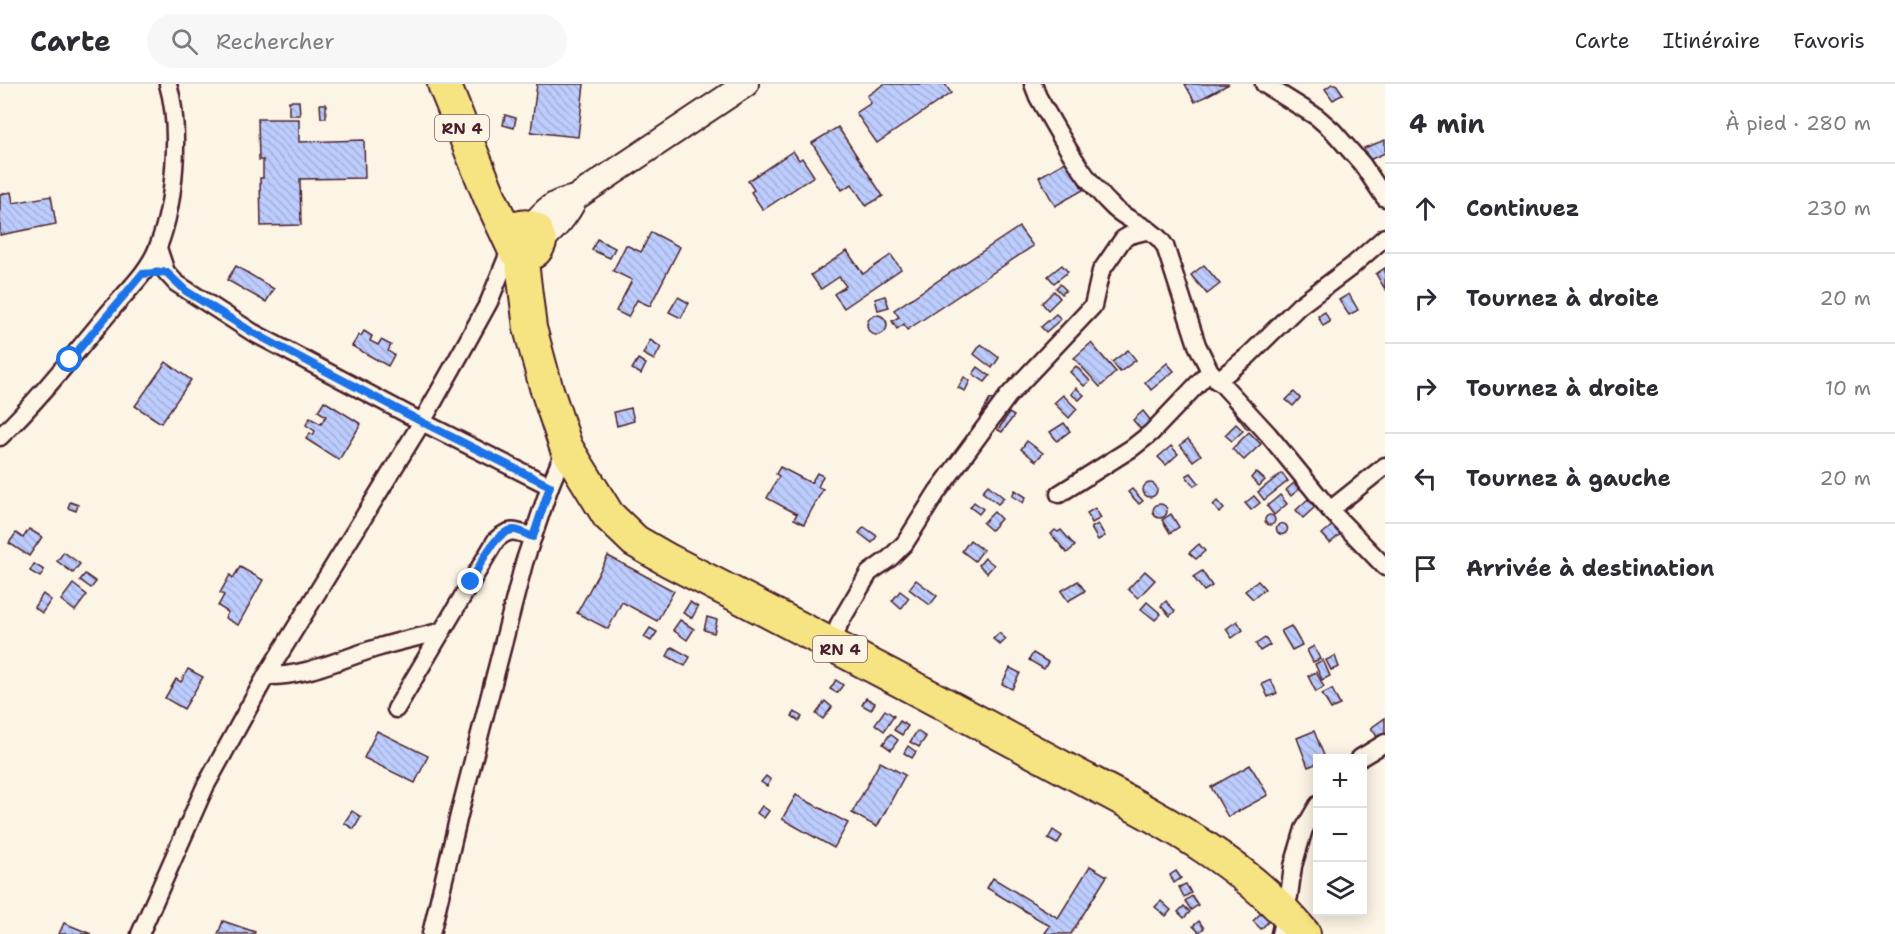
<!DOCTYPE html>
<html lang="fr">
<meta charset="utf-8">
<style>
:root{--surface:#fff;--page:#f7f7f7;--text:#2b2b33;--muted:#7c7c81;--line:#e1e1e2}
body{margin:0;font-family:"Shantell Sans",sans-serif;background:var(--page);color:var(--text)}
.controls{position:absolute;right:18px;bottom:18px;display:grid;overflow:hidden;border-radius:0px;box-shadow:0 3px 15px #0003}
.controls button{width:54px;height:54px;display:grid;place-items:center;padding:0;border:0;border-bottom:2px solid var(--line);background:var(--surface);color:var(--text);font:30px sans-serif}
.stop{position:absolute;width:18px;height:18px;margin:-14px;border:4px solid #1a73e8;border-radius:50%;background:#fff}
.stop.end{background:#1a73e8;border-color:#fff;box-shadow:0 2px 6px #0008}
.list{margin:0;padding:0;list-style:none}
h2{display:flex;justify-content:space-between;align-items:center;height:78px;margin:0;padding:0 24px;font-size:26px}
h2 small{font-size:20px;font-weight:400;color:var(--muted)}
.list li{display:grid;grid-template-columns:39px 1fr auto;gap:18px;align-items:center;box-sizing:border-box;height:90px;padding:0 24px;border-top:2px solid var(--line)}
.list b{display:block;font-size:22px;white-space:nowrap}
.list em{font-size:20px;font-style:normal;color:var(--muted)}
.icon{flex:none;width:33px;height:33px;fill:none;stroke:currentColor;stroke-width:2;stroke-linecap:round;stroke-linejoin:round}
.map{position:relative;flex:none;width:1385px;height:850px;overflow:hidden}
header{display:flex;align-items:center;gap:36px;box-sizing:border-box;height:84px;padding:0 30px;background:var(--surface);border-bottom:2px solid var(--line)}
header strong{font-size:28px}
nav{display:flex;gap:33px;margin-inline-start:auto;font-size:21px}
.search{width:420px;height:54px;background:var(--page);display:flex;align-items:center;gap:15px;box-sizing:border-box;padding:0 21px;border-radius:33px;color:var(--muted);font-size:22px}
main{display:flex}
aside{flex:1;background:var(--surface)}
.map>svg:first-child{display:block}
</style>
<header>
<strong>Carte</strong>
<div class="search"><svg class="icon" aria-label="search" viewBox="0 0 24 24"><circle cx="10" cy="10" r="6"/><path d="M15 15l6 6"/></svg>Rechercher</div>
<nav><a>Carte</a><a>Itinéraire</a><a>Favoris</a></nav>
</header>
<main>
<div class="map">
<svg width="1385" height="850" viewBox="0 0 1385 850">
<defs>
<pattern id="building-back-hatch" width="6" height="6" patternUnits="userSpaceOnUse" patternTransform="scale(1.5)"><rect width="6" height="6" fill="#bcccfc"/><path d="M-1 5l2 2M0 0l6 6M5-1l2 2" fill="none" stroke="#a3afd8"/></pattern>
</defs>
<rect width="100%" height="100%" fill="#fcf5e5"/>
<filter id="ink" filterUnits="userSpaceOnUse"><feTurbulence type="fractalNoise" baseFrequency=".0167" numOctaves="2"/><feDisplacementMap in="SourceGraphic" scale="12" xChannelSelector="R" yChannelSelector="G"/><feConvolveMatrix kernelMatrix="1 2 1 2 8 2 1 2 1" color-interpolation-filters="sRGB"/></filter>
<g filter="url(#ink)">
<g fill="url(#building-back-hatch)" stroke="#4a1f2b" stroke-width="1.5">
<path d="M537,0H584L578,53L531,48Z"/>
<path d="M884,0H945L951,9L877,59L856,29L871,19L867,12Z"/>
<path d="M1185,0H1229L1195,18Z"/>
<path d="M1332,0H1336L1343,10L1333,16L1325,5Z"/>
<path d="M289,17H299L300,31H289Z"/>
<path d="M320,20H326V34H321Z"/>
<path d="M505,31L516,34L514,44L503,41Z"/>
<path d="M258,35H299V58L364,56L365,94L300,95L301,141L261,142L260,94H263V76H259Z"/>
<path d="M838,43L883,112L866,122L852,100L842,106L812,59Z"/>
<path d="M1385,56V69L1369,76L1364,64Z"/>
<path d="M793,67L799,76L802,74L814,92L763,126L751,108L754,106L748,97Z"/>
<path d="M1067,77L1083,106L1055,122L1039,93Z"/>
<path d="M11,108L13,119L51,112L56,140L0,151V110Z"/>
<path d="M1019,143L1033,162L907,246L904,240L897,245L892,237L899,233L894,226Z"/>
<path d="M651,148L680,163L650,222L637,216L628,233L616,227L632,196L613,187L626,161L641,168Z"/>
<path d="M597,155L615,164L610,174L592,166Z"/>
<path d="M847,167L863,190L891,171L901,185L844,224L834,210L846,202L839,193L821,205L811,191Z"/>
<path d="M1062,181L1068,188L1054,199L1048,192Z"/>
<path d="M1204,181L1220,200L1207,210L1191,191Z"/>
<path d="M236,182L274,205L266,218L227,196Z"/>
<path d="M1385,184V205L1376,190Z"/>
<path d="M1060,200L1066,206L1062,210L1056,204Z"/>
<path d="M1054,207L1060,214L1048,226L1042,219Z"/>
<path d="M1349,210L1358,226L1349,231L1339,216Z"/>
<path d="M885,212L889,223L878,226L875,215Z"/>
<path d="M678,213L689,219L681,234L669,228Z"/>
<path d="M1325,228L1330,238L1323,242L1318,232Z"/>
<path d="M1056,230L1061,235L1046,248L1041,243Z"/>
<circle cx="877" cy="241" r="10"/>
<path d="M364,247L372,252L370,257L378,261L381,256L391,261L388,267L394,271L388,282L352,262L359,251L361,252Z"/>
<path d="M650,256L661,263L654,276L643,270Z"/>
<path d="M1091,259L1116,288L1100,303L1074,274Z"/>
<path d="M981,260L999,274L992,284L974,270Z"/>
<path d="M1128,266L1136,276L1120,288L1112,278Z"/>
<path d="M638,275L646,280L641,290L632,285Z"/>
<path d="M166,278L191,296L161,339L135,322Z"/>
<path d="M1167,279L1174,287L1151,306L1145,298Z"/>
<path d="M1076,282L1090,297L1084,302L1070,288Z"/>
<path d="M978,283L990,292L985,298L973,290Z"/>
<path d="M964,293L970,297L965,307L958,304Z"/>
<path d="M1076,304L1084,311L1079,316L1071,310Z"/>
<path d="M1294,308L1300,314L1293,322L1286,316Z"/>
<path d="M1063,311L1077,325L1069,334L1054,319Z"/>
<path d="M990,315L997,319L987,337L980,333Z"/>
<path d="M1235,316L1254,339L1247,345L1228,321Z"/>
<path d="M324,317L361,340L339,376L306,355L310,349L313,351L315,347L306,341L310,334L321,340L326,332L318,327Z"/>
<path d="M631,324L634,337L617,342L614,328Z"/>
<path d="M1143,327L1155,342L1145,350L1133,336Z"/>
<path d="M1009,329L1014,332L1002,348L998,346Z"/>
<path d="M1064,339L1070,347L1057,357L1050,348Z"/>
<path d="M1236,340L1243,347L1232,357L1225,351Z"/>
<path d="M1249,348L1261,360L1244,376L1232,365Z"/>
<path d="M1188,355L1201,371L1193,377L1180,361Z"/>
<path d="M1027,357L1043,369L1036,377L1021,365Z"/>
<path d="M1171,362L1178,370L1166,381L1158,373Z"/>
<path d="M780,383L811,399L817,389L823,392L818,403L823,405L804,440L794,435L797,430L767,414L779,392L776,390Z"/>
<path d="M1256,388L1265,396L1259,402L1251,394Z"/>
<path d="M1191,389L1199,399L1194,402L1186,392Z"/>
<path d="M1282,389L1288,397L1264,416L1258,408Z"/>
<path d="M1294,399L1299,405L1291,412L1286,406Z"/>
<circle cx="1150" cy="406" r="7"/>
<path d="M988,401L1004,414L998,420L982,408Z"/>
<path d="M1132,405L1143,417L1139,420L1128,408Z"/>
<path d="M1015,406L1026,413L1023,419L1012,412Z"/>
<path d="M1280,411L1287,420L1274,431L1267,422Z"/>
<path d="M1254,412L1260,419L1251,426L1245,419Z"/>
<path d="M1308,415L1315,423L1303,434L1296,426Z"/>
<path d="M1217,417L1224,425L1219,429L1213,421Z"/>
<path d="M70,418L78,421L76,427L68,424Z"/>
<path d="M974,418L983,425L979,430L970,423Z"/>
<circle cx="1160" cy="427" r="7"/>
<path d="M1095,424L1101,434L1092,439L1087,429Z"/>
<path d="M994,428L1001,435L991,446L983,439Z"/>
<path d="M1171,430L1179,443L1170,449L1162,436Z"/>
<circle cx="1270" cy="436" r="5"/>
<path d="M1335,439L1343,448L1330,459L1322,450Z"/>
<circle cx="1282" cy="445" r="5.5"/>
<path d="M1098,440L1105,452L1098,456L1091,444Z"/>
<path d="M864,443L877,452L872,459L859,449Z"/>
<path d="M29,445L42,453L29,472L9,459L16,449L23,454Z"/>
<path d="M1055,446L1058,448L1061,446L1075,462L1067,469L1051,450Z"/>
<path d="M970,456L983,466L975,477L962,467Z"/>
<path d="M1199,460L1205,467L1196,475L1189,469Z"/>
<path d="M64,468L80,480L73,489L57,477Z"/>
<path d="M608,472L674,507L657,537L622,518L608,545L577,529Z"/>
<path d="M985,474L994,481L987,489L979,481Z"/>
<path d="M34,480L44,486L40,493L30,487Z"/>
<path d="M240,483L263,496L238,541L225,534L228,528L218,522L224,511L220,509L230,491L233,494Z"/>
<path d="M1145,487L1155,496L1138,514L1128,505Z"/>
<path d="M1202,487L1212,502L1204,507L1193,493Z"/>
<path d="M85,490L96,498L91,504L80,496Z"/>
<path d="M916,496L937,512L930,521L909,505Z"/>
<path d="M1078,497L1085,507L1068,517L1061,507Z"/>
<path d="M1258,497L1265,505L1253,515L1245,507Z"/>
<path d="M73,500L87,511L75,527L61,516Z"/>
<path d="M900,507L909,514L901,525L892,517Z"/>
<path d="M43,510L51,516L42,529L34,523Z"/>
<path d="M1166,517L1175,527L1170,532L1161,522Z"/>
<path d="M690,518L698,523L692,534L683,529Z"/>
<path d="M1147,518L1161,530L1155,536L1141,525Z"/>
<path d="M707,533L717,536L714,549L704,546Z"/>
<path d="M680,536L694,545L687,556L673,546Z"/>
<path d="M1237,537L1243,546L1232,554L1226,545Z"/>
<path d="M1291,542L1302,561L1292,566L1281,547Z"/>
<path d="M650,544L657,548L651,557L644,553Z"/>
<path d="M999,549L1006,555L1000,561L993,555Z"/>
<path d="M1265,554L1270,561L1260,567L1256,560Z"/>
<path d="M1314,562L1320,575L1313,578L1307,566Z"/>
<path d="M672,563L690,573L685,582L667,572Z"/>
<path d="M1033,569L1048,578L1044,585L1029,576Z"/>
<path d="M1335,572L1339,583L1331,586L1326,576Z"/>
<path d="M1323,576L1330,592L1322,596L1315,580Z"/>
<path d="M1010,584L1020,589L1012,605L1002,600Z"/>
<path d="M188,585L203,593L184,625L165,614L176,595L181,598Z"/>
<path d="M1316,588L1324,603L1316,608L1308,592Z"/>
<path d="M836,596L843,601L837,609L830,605Z"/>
<path d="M1271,596L1277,609L1268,613L1262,600Z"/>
<path d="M1332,605L1340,621L1331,625L1322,610Z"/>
<path d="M866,614L875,619L871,626L862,621Z"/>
<path d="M825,617L832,623L823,635L816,630Z"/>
<path d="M885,626L894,632L884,647L875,640Z"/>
<path d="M795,628L802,633L799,637L792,632Z"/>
<path d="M1385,634V649L1378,654L1371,644Z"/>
<path d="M900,637L908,642L902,651L894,646Z"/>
<path d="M377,647L428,672L415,699L364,674Z"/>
<path d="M917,647L926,653L919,663L910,658Z"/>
<path d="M1314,647L1325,674H1318V679L1308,683L1297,654Z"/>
<path d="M890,650L898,656L891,666L883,660Z"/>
<path d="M908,662L916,668L912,674L904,669Z"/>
<path d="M880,678L905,691L877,743L852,729Z"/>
<path d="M1250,681L1268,711L1228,733L1211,703Z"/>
<path d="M766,692L771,696L767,702L761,698Z"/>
<path d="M796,711L848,739L834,764L782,735Z"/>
<path d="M762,722L769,727L764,734L757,729Z"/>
<path d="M352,727L361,733L354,745L344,739Z"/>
<path d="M1053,746L1062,752L1057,760L1048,755Z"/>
<path d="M1090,782L1107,792L1071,850H1047L1045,849L1050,842L987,804L993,794L1058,834Z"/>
<path d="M1176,787L1181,794L1174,799L1170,791Z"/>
<path d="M1186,800L1191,809L1184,813L1179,803Z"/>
<path d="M1192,812L1198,821L1191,826L1185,817Z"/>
<path d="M1161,817L1171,826L1166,832L1155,823Z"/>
<path d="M1184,822L1190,828L1184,834L1178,828Z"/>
<path d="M1262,828L1270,836L1261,845L1253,837Z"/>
<path d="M223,837L255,848L254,850H218Z"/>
<path d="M1199,837L1204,844L1199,848L1193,842Z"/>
<path d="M64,839L91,850H59Z"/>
</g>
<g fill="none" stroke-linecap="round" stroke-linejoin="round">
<defs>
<g id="street">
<path d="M1033,0L1038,13C1060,51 1081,93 1114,124C1130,139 1153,143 1165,162L1197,261L1210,287L1268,350L1330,426L1385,483"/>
<path d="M1264,0L1317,33L1333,47L1362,80L1385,114"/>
<path d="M158,164L166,188L176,199L252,248L422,338L550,402"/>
<path d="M1217,297L1248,272L1299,222L1351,183L1385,153"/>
<path d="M0,353C41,313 76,268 112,225C128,206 149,187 158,163C175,120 181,44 168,0"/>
<path d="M1059,410L1132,364L1151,349L1210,287"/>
<path d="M1330,426L1385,382"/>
<path d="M833,561L839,540L869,489L890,474L905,459L937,408L1008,312L1093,222L1101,187L1123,155L1130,151L1149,146"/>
<path d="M266,592C306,593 342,574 380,563C399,557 420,553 439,548"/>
<path d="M396,625L496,456C510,443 516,447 533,453"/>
<path d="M1360,674L1385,659"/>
<path d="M140,850L205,703L266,592L422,338L462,267L489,218L512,161"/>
<path d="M431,850L459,731L524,479L550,402L566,363"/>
<path d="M1280,850L1289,812L1293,782L1304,745L1318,721"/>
</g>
<g id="secondary">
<path d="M531,143C545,126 553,118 575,114L746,0"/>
<path d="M540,158C555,144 567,132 575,114"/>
</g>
<g id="highway">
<path d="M444,0L491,116L515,167C527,174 536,170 540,158L536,146C525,139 515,142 511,155"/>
<path d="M521,170L530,244L546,303L566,363L608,431L635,457L668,476C795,541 921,607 1047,675C1137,724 1237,768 1304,850"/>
</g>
</defs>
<use href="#street" stroke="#4a1f2b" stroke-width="21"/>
<use href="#secondary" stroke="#4a1f2b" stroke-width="28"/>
<use href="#highway" stroke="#4a1f2b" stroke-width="36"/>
<use href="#street" stroke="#fcf5e5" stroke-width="16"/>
<use href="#secondary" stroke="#fcf5e5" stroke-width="24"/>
<use href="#highway" stroke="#f6e381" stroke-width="32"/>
</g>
</g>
<g fill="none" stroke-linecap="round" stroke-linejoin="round" filter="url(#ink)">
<path stroke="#1a73e8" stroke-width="8" d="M70,276L142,190L166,188L186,207L252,248L422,338L550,402L533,453C527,451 520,446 514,446C495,446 479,483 471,498"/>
</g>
<g text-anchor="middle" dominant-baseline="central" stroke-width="4.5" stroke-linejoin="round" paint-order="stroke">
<g fill="#fcf5e5" stroke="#7f5f63" stroke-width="1.5">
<rect x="435" y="31" width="54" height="26" rx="4.5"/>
<rect x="813" y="552" width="54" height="26" rx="4.5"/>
</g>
<g font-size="16" font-weight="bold" fill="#4a1f2b">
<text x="462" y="44">RN 4</text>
<text x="840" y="565">RN 4</text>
</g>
</g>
</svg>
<div class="controls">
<button>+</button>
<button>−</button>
<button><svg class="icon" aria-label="layers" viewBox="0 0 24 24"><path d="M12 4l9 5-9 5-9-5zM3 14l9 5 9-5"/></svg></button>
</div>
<div class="stop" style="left:70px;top:276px"></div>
<div class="stop end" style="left:471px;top:498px"></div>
</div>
<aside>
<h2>4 min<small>À pied · 280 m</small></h2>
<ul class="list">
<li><svg class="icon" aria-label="ahead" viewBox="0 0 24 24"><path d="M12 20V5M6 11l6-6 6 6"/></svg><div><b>Continuez</b></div><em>230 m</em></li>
<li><svg class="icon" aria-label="right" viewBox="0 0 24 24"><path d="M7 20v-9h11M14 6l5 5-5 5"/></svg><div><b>Tournez à droite</b></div><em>20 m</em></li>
<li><svg class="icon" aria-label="right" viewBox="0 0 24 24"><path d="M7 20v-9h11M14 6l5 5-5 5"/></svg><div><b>Tournez à droite</b></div><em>10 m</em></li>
<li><svg class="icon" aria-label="left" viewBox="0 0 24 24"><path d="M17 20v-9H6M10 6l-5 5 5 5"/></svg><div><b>Tournez à gauche</b></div><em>20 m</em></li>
<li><svg class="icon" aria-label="arrive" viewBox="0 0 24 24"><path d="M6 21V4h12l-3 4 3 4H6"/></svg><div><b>Arrivée à destination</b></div></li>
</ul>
</aside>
</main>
